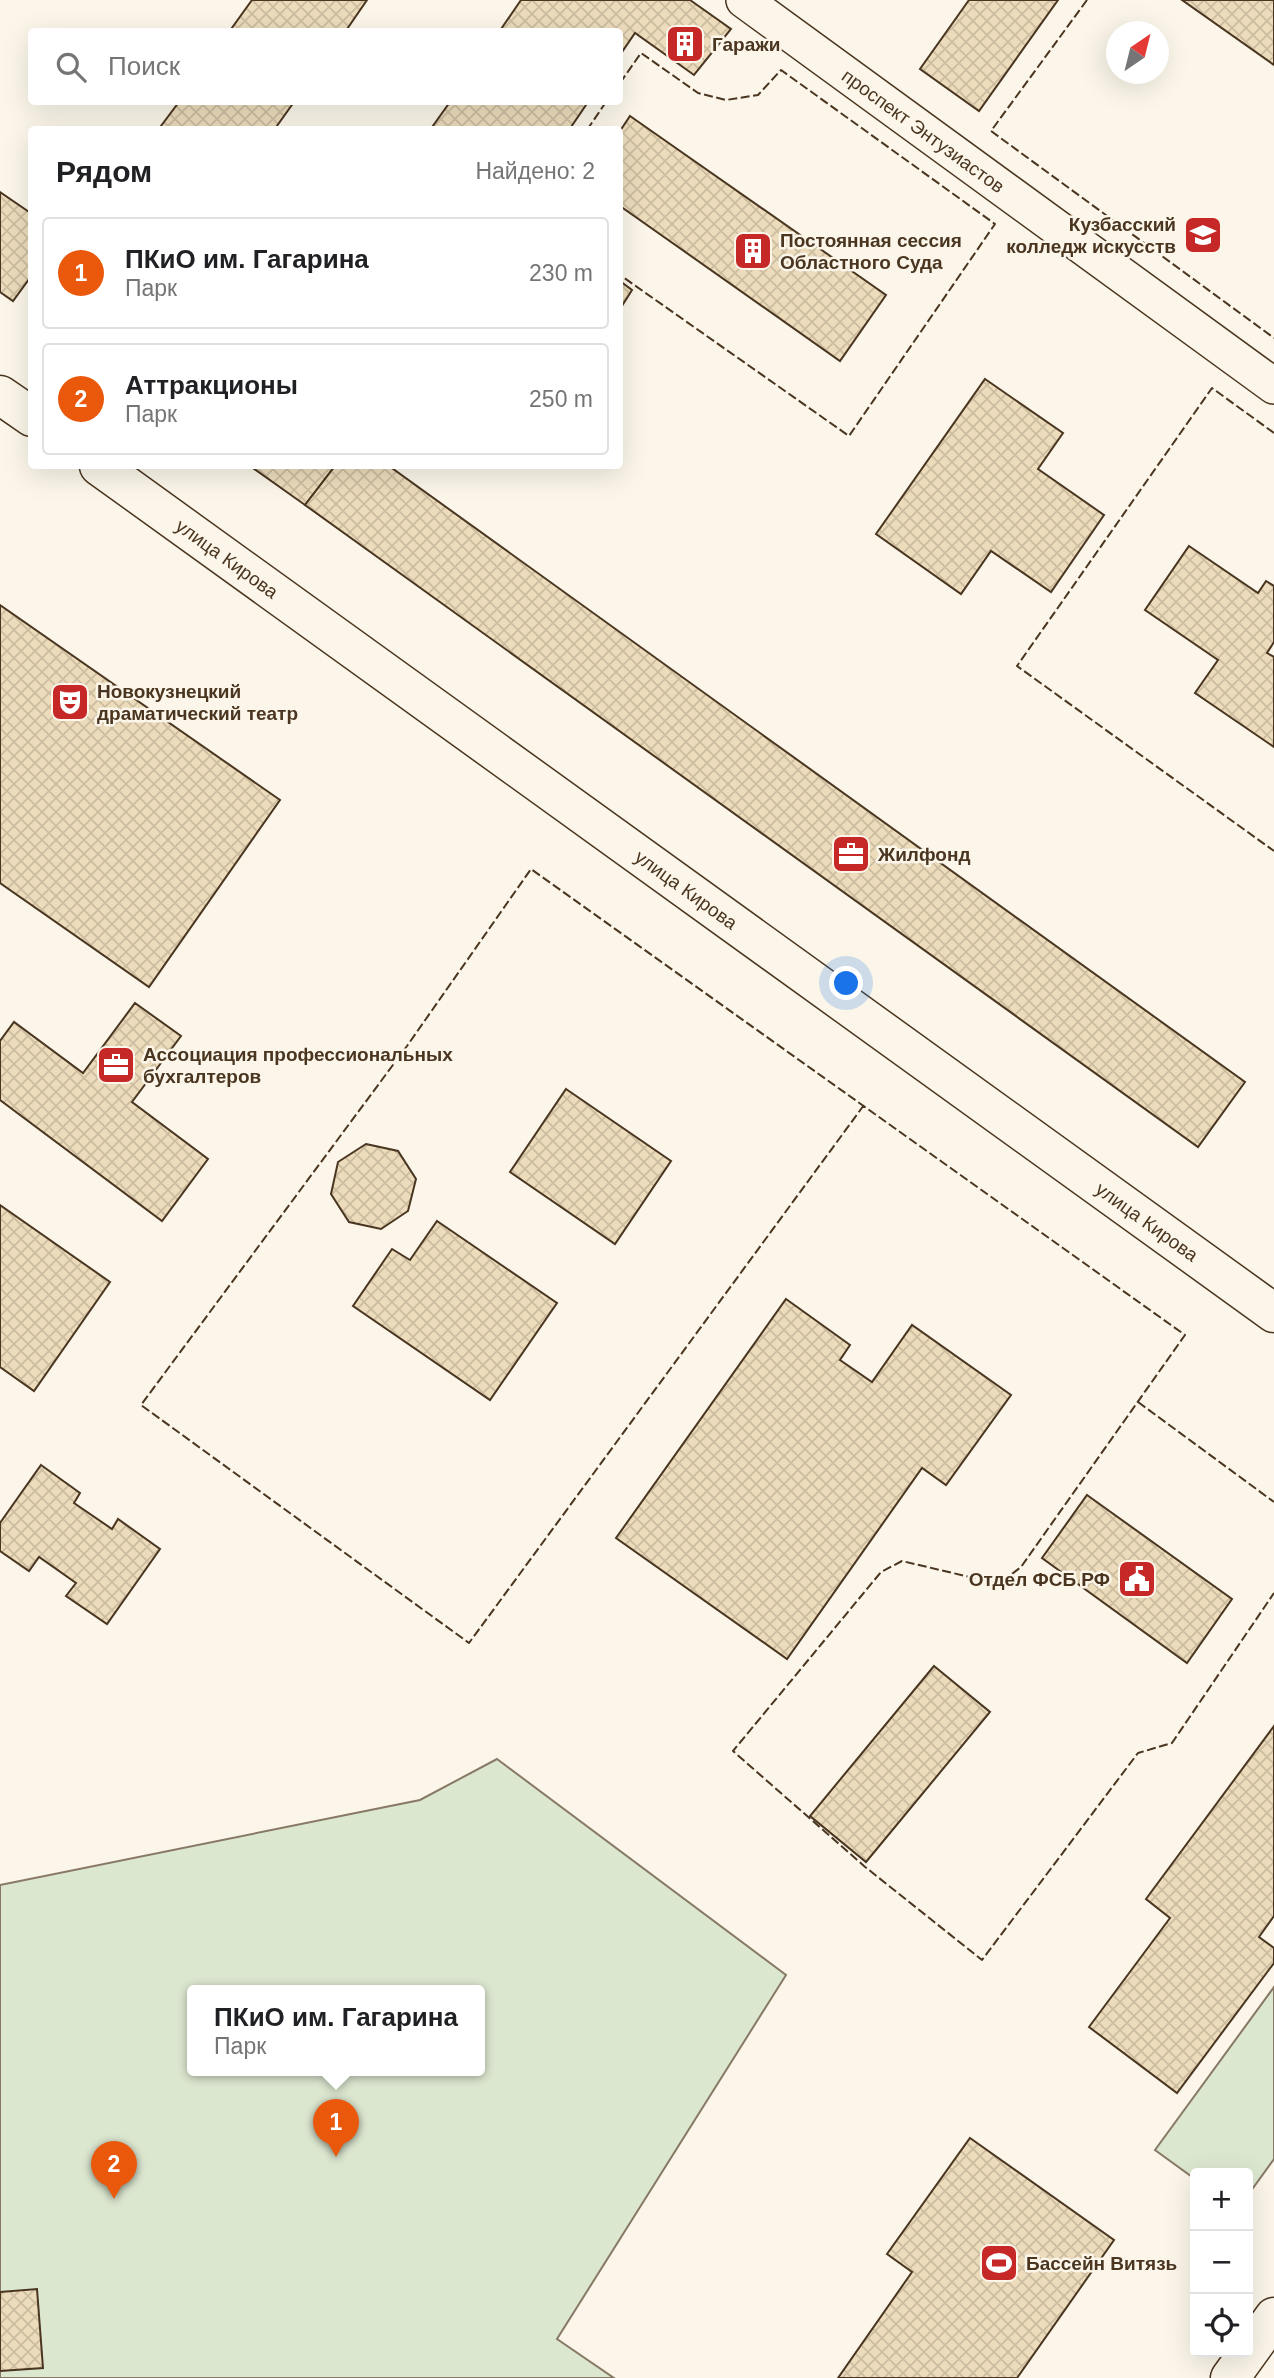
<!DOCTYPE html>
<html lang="ru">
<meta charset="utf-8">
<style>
:root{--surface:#fff;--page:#f6f6f6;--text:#202124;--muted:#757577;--line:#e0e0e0;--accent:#ea580c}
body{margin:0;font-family:Helvetica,sans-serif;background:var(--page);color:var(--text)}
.controls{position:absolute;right:21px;bottom:21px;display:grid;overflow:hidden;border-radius:7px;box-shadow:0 7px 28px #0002}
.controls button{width:63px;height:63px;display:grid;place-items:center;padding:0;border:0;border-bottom:2px solid var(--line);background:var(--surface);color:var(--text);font:35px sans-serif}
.compass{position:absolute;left:1106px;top:21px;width:63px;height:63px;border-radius:50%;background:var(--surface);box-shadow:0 7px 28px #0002;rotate:35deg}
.you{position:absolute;left:847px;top:984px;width:24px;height:24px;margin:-18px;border:5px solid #fff;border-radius:50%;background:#1a73e8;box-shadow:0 0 0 10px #1a73e833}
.badge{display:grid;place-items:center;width:46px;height:46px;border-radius:50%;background:var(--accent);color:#fff;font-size:23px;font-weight:700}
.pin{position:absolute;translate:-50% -58px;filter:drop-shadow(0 2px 4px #0008)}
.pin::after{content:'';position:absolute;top:37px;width:24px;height:21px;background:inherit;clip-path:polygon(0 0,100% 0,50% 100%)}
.popup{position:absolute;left:187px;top:1985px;width:298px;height:91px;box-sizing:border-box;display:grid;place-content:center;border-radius:7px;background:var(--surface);filter:drop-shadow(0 2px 5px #0005);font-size:23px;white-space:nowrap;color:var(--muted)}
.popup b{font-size:26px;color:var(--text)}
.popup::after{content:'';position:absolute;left:50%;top:100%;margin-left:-14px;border:14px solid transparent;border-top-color:var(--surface)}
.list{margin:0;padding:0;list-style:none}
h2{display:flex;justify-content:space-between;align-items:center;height:91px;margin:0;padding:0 28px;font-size:30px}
h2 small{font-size:23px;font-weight:400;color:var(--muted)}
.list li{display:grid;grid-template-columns:46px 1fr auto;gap:21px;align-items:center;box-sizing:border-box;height:112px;margin:0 14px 14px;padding:0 14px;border:2px solid var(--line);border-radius:7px}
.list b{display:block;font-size:26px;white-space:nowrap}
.list p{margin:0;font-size:23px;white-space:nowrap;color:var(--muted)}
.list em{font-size:23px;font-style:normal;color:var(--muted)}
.icon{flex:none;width:38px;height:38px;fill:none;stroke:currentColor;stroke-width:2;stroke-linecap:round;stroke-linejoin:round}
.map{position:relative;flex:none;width:1274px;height:2378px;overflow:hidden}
.search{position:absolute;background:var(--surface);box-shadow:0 7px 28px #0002;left:28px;top:28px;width:595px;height:77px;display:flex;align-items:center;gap:18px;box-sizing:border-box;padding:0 24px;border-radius:7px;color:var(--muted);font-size:26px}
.panel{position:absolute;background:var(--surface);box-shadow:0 7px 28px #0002;left:28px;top:126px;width:595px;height:343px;border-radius:7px}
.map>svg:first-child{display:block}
</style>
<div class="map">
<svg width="1274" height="2378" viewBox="0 0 1274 2378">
<defs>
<pattern id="building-cross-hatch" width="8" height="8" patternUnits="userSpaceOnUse" patternTransform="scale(1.75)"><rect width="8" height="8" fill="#ecdcbc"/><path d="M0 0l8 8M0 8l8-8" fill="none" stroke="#ccbda1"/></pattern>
</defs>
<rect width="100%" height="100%" fill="#fbf6e9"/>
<g fill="#dce7d0" stroke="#887966" stroke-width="2" fill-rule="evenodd">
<path d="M497,1759L786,1975L557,2339L614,2378H0V1885L420,1800ZM192,1991H480V2071H192Z"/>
<path d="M1274,1987V2159L1248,2195V2173H1195V2179L1155,2150Z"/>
</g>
<g fill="url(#building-cross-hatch)" stroke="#4a3520" stroke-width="2">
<path d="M252,0H367L345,32H229Z"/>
<path d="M521,0H690L731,29L694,75L635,33L620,55V32H499Z"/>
<path d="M969,0H1058L979,111L920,69Z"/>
<path d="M1182,0H1274V65Z"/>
<path d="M179,102H294L274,130H158Z"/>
<path d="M450,102H588L569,130H430Z"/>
<path d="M630,116L886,295L840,361L620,206V131Z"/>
<path d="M0,192L32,214V275L13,301L0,292Z"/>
<path d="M620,281L632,290L620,309Z"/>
<path d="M985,379L1063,433L1038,469L1104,515L1051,592L991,551L961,594L876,534Z"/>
<path d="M250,466H335L305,505Z"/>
<path d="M335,466H389L1245,1082L1198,1147L305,505Z"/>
<path d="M1189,546L1258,593L1266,581L1274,586V642L1267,653L1274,657V747L1195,693L1218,660L1145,610Z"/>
<path d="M0,605L280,800L149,987L0,883Z"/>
<path d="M135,1003L181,1036L132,1102L208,1159L162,1221L0,1100V1041L14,1022L83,1073Z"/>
<path d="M566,1089L671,1161L615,1244L510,1172Z"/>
<path d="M366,1144L398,1151L416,1179L408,1211L381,1229L349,1222L331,1194L338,1162Z"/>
<path d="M0,1205L110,1282L34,1391L0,1367Z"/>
<path d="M437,1221L557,1303L490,1400L353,1306L392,1249L410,1260Z"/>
<path d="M786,1299L850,1345L840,1360L872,1382L912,1325L1011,1395L946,1485L922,1468L787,1659L616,1538Z"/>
<path d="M41,1465L80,1493L74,1503L112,1529L118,1519L160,1549L107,1624L66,1596L76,1583L39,1557L29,1571L0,1551V1523Z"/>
<path d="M1087,1495L1232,1599L1187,1663L1042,1558Z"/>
<path d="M934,1666L990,1712L866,1862L810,1816Z"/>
<path d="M1274,1726V1916L1259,1937L1274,1948V1963L1177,2093L1089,2027L1170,1918L1146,1899Z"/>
<path d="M970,2138L1114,2240L1017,2378H838L912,2272L887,2254Z"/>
<path d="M37,2289L43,2368L0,2371V2292Z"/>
</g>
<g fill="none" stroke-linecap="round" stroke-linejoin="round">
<defs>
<g id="minor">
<path id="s1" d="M744,0L1274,386"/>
</g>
<path id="tertiary" d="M1230,2378L1274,2317"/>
<g id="primary">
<path d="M0,395L32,417"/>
<path id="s2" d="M99,466L1274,1313"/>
</g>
</defs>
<use href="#minor" stroke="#4a3520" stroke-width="38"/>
<use href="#tertiary" stroke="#4a3520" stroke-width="41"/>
<use href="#primary" stroke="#4a3520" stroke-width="41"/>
<use href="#minor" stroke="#fbf6e9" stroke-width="35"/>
<use href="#tertiary" stroke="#fbf6e9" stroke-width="38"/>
<use href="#primary" stroke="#fbf6e9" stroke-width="38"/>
<g stroke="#4a3520" stroke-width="2" stroke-dasharray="9 3.5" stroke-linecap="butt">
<path d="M1087,0L991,131L1274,338"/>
<path d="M620,83L641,53L698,93L726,100L758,95L781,70L995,224L849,436L620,275"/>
<path d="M587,130L606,102"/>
<path d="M1274,433L1212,388L1017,666L1274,851"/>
<path d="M864,1105L469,1643L141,1405L407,1046L531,869L1185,1335L1021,1567L999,1584L902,1561L881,1572L733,1751L864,1866L982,1960L1138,1753L1172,1743L1274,1593"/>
<path d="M1138,1402L1274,1502"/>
</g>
</g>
<defs>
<symbol id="building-square" viewBox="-11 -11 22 22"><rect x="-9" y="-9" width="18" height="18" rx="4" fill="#c62828" stroke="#fbf6e9"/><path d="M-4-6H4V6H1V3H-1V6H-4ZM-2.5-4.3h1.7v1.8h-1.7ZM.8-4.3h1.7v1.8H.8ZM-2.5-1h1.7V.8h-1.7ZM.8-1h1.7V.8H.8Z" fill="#fff"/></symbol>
<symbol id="university-square" viewBox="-11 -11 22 22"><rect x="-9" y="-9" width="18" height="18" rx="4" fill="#c62828" stroke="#fbf6e9"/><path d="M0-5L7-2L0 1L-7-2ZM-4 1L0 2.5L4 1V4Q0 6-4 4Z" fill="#fff"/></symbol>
<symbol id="theatre-square" viewBox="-11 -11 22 22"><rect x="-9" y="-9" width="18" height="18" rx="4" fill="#c62828" stroke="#fbf6e9"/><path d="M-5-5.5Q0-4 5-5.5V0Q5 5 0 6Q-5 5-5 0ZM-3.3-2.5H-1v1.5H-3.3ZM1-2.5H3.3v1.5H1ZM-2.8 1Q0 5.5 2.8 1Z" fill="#fff"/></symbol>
<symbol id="office-square" viewBox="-11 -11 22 22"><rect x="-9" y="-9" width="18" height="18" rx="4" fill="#c62828" stroke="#fbf6e9"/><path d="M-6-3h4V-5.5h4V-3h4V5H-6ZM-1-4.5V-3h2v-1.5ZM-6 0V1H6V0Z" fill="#fff"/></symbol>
<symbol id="civic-square" viewBox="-11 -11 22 22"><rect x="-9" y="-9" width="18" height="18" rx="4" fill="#c62828" stroke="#fbf6e9"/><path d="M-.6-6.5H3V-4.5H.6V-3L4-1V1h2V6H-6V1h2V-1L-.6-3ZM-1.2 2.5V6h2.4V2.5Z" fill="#fff"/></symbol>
<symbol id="stadium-square" viewBox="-11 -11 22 22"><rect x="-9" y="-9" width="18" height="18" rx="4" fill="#c62828" stroke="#fbf6e9"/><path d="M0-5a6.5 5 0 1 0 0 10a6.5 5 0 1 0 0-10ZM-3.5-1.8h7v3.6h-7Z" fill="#fff"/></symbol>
</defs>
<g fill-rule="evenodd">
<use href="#building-square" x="663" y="22" width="44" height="44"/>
<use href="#university-square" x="1181" y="213" width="44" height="44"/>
<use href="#building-square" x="731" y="229" width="44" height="44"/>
<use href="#theatre-square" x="48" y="680" width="44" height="44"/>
<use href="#office-square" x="829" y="832" width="44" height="44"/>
<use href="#office-square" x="94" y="1043" width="44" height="44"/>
<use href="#civic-square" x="1115" y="1557" width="44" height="44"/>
<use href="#stadium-square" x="977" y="2241" width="44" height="44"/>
</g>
<g text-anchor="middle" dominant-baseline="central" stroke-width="5" stroke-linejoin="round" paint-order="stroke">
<g font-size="19" font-weight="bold" fill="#4a3520" stroke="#fbf6e9" text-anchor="start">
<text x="712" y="44">Гаражи</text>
<text x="1176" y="224" text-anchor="end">Кузбасский<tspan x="1176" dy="22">колледж искусств</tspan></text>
<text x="780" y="240">Постоянная сессия<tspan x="780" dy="22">Областного Суда</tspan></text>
<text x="97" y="691">Новокузнецкий<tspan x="97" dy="22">драматический театр</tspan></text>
<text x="878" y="854">Жилфонд</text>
<text x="143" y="1054">Ассоциация профессиональных<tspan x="143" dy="22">бухгалтеров</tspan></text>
<text x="1110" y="1579" text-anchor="end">Отдел ФСБ РФ</text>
<text x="1026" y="2263">Бассейн Витязь</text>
</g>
<g font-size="19" fill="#4a3520" stroke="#fbf6e9">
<text stroke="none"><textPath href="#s1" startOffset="222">проспект Энтузиастов</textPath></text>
<text stroke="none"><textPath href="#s2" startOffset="158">улица Кирова</textPath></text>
<text stroke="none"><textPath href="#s2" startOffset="724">улица Кирова</textPath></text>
<text stroke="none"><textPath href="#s2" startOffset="1292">улица Кирова</textPath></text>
</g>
</g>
</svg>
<div class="controls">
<button>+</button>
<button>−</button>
<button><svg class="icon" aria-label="locate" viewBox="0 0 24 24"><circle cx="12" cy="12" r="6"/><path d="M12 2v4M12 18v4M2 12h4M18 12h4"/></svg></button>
</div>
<svg class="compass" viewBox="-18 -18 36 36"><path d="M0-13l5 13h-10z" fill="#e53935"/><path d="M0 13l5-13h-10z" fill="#757577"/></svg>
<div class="you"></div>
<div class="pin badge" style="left:336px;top:2157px">1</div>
<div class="popup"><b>ПКиО им. Гагарина</b>Парк</div>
<div class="pin badge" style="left:114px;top:2199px">2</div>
<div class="search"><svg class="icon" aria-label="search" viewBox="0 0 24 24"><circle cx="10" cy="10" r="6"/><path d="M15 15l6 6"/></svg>Поиск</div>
<section class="panel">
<h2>Рядом<small>Найдено: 2</small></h2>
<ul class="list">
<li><span class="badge">1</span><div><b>ПКиО им. Гагарина</b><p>Парк</p></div><em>230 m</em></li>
<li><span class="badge">2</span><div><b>Аттракционы</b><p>Парк</p></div><em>250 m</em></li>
</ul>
</section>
</div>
